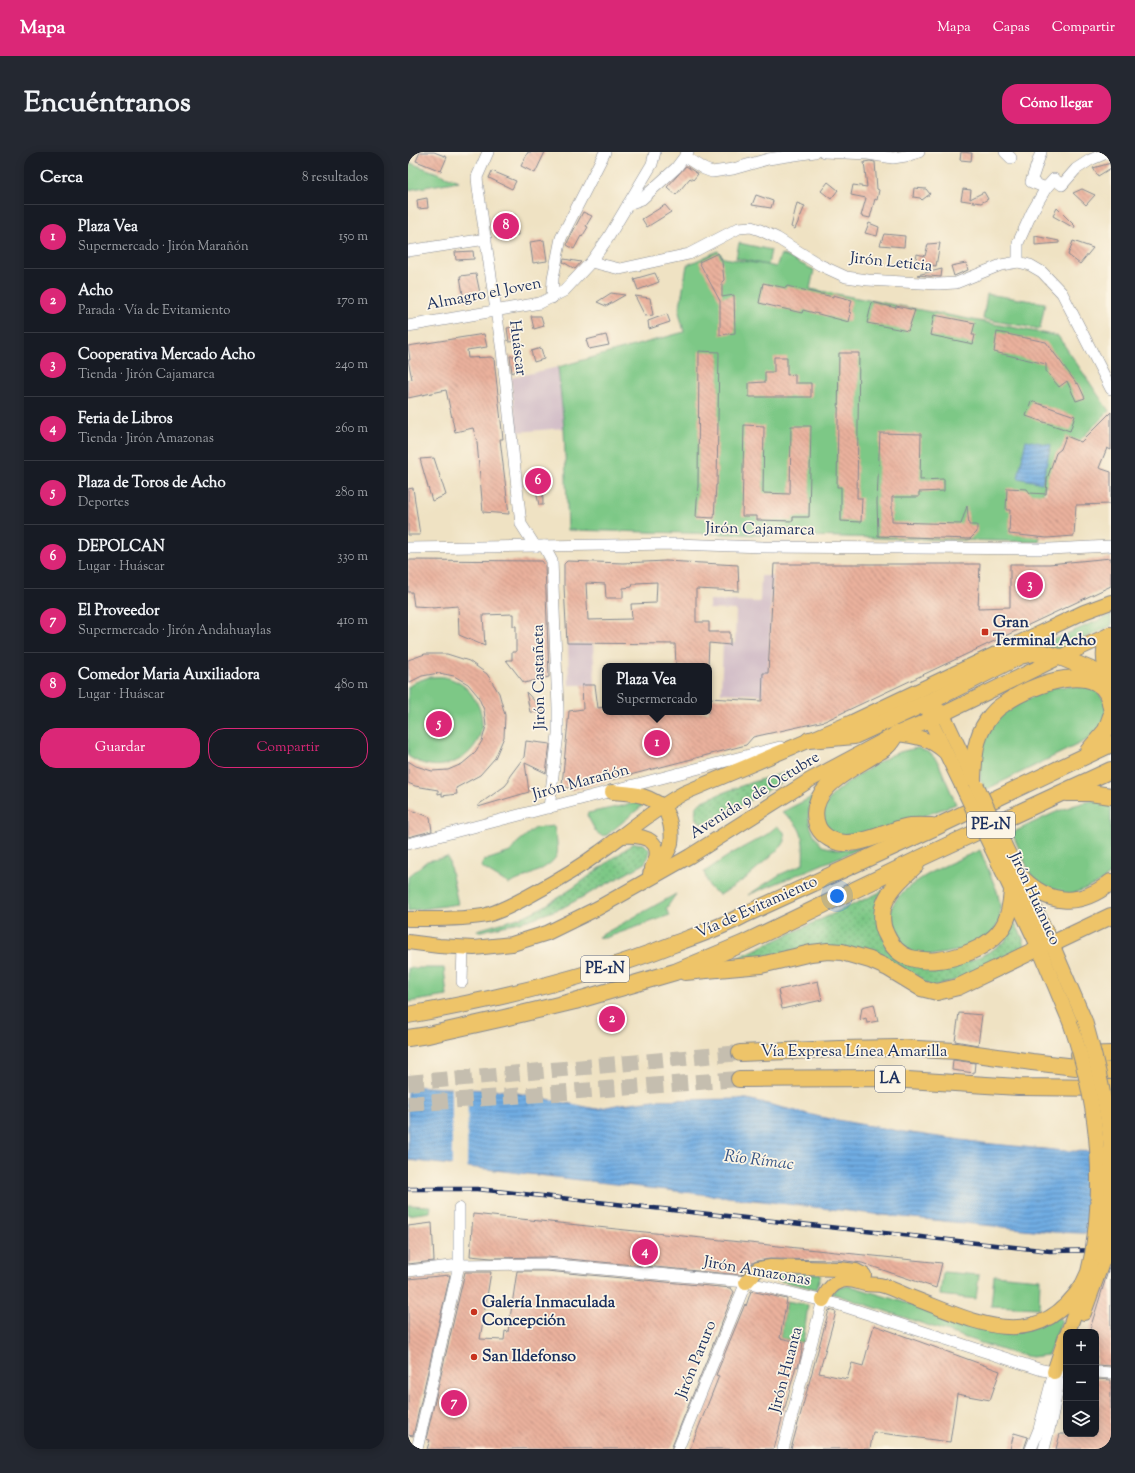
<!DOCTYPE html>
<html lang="es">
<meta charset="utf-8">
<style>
:root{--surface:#171b24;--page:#242831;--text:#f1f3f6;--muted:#9ea1a6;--line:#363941;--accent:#db2777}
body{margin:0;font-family:"Sorts Mill Goudy",serif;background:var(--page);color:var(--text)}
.controls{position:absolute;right:12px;bottom:12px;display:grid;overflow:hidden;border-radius:8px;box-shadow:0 2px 10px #0003}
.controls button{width:36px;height:36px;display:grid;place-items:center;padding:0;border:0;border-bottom:1px solid var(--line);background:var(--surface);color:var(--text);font:20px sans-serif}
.you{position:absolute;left:429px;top:744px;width:14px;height:14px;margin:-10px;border:3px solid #fff;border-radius:50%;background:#1a73e8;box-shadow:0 0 0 6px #1a73e833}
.badge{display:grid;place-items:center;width:26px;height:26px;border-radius:50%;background:var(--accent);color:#fff;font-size:13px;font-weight:700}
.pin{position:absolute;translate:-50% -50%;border:2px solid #fff;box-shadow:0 1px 4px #0006}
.popup{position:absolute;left:194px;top:511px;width:110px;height:52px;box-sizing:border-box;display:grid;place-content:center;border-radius:8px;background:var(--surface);filter:drop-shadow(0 1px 3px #0005);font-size:13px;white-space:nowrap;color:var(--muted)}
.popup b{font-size:15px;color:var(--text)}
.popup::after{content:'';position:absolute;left:50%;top:100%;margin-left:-8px;border:8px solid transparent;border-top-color:var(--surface)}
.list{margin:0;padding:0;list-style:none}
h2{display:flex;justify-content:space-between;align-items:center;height:52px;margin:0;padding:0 16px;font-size:17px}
h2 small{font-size:13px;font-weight:400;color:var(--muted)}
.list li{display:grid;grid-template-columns:26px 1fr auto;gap:12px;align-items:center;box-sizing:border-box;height:64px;padding:0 16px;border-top:1px solid var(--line)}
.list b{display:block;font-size:15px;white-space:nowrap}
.list p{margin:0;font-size:13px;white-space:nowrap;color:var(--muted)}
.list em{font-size:13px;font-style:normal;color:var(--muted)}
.actions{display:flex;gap:8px;padding:12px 16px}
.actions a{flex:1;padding:9px 0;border:1px solid var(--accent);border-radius:16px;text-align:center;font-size:14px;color:var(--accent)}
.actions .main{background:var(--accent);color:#fff}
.icon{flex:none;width:22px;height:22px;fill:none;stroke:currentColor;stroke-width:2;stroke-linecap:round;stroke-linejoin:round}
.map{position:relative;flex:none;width:703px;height:1297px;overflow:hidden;border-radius:16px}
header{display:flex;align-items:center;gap:24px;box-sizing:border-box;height:56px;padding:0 20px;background:var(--accent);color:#fff}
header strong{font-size:19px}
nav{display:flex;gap:22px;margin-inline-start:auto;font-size:14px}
.intro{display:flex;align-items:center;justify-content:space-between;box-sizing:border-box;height:96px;padding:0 24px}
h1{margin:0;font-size:28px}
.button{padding:10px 18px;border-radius:16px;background:var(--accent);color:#fff;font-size:14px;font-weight:700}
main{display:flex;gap:24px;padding:0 24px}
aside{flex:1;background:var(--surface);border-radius:16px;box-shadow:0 2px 10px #0003}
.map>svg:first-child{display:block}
</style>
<header>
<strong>Mapa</strong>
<nav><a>Mapa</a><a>Capas</a><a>Compartir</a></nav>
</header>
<div class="intro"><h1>Encuéntranos</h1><a class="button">Cómo llegar</a></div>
<main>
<aside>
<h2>Cerca<small>8 resultados</small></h2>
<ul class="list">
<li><span class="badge">1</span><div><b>Plaza Vea</b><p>Supermercado · Jirón Marañón</p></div><em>150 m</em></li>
<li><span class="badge">2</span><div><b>Acho</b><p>Parada · Vía de Evitamiento</p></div><em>170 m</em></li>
<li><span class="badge">3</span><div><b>Cooperativa Mercado Acho</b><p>Tienda · Jirón Cajamarca</p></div><em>240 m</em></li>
<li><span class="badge">4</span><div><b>Feria de Libros</b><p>Tienda · Jirón Amazonas</p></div><em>260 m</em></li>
<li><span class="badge">5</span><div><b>Plaza de Toros de Acho</b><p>Deportes</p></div><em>280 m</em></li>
<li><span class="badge">6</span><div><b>DEPOLCAN</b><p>Lugar · Huáscar</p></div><em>330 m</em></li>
<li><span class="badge">7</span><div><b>El Proveedor</b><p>Supermercado · Jirón Andahuaylas</p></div><em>410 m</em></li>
<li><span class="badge">8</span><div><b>Comedor Maria Auxiliadora</b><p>Lugar · Huáscar</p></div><em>480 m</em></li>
</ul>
<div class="actions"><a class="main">Guardar</a><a>Compartir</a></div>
</aside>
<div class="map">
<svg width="703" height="1297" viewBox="0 0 703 1297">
<defs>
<pattern id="garden-dots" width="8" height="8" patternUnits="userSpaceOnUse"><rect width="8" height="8" fill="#7dc886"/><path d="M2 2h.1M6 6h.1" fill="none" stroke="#66a371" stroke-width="1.8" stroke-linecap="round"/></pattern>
<pattern id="water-rules" width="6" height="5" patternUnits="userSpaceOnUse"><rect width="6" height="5" fill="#70ace2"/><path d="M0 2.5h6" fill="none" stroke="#5b8cba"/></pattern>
<pattern id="building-back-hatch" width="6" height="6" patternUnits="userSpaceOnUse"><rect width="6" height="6" fill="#eab19c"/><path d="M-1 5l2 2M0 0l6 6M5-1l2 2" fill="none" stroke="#bd9082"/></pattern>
</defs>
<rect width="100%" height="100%" fill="#fcf5e5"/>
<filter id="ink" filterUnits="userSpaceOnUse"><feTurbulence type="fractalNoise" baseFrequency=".025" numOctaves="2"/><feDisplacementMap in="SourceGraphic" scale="8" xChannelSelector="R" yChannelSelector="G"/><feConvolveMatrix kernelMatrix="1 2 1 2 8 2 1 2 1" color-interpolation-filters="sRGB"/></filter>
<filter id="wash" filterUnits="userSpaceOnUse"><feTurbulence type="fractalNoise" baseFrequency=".012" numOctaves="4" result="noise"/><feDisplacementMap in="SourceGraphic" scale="16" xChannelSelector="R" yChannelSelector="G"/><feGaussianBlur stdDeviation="0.9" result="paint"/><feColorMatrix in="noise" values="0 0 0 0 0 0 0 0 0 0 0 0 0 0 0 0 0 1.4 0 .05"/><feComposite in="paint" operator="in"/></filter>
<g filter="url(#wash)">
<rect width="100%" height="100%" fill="#efe2c3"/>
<g fill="#d2bdc7">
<path d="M150,215L156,276L109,280L103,226Z"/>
<path d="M353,424H364L359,543L313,541L315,491H327L328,458L301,457L302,448L352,450Z"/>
<path d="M160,492H185L187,533H161Z"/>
</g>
<g fill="#7dc886" stroke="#4c7c72">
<path d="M0,10L51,29L0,38Z"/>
<path d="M331,91L363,98L360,113L368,115L373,102L406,118L402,137L650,184L701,259L672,288L655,333L636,334L631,390L160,378L156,276L150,215L276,180L271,160L279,113L310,99L316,106L359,113L328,106Z"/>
<path d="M579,142L637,151L632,177L575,167Z"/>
<path d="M703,463V474L647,500L626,496Z"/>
<path d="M21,525C26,525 32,524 37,525C49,528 60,535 66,546C94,587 43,634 0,604V535L7,530Z"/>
<path d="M685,534L698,551L697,572L679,588L577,638L572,627L574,587L593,560L644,535Z"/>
<path d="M510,596L522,601L530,610L548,652L469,681L427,686L413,669C415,660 417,653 422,646C430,636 468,611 480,605C489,600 499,598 510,596Z"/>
<path d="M406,644C396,664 401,677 414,694L431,698L456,695L340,743L371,723L395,712C396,686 396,675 374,660Z"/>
<path d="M688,648L703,649V722L691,731L660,744L632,733L623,723L604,681C631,668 658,653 688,648Z"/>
<path d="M232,650L234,651V654L199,683L194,684L188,680L179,663L180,661Z"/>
<path d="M146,674C147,681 151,696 149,702C145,716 113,726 101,732L73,715L75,709L102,700L109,691L127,676Z"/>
<path d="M369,674L376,680L377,689L374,694L337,727L312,743L301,735L296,720L323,702L358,683Z"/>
<path d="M572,698L589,739L592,752V768L585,781L555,798L513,805L489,794C487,786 481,775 481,767C481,733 546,710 572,698Z"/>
<path d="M40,705L50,752L0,759V725L19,709Z"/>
<path d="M268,742L258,757L262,763L197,786L190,785Z"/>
<path d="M0,816H36L39,844L0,850Z"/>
<path d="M0,1053L23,1054L22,1060L0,1063Z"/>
<path d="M535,1120L571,1123L568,1147L532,1143Z"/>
<path d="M361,1121L413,1122L408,1137L352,1124Z"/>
<path d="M586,1123L632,1127L631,1156L583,1154Z"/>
<path d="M432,1134H443L593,1180L650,1165L654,1169L640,1203L623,1205L603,1201L423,1141Z"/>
<path d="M379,1149L400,1153L395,1191L372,1186Z"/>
</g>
<g fill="url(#garden-dots)" stroke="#4c7c72">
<path d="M402,614L323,659L298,672H294C286,667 285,657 292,651C297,647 306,645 312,642C341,630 371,622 402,614Z"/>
<path d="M226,691L236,692L241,697V704L236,712L154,756L120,768L70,780L69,778L114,765L135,755L165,736Z"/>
<path d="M479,737L478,796L544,813L564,808L583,799L597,789L604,775L607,771L614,784L617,794L556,826L523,835L462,802L307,816Z"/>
</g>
<g fill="url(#water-rules)" stroke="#466ea0">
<path d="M618,288L643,293L634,331L610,326Z"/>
<path d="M0,934L99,939L188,957L214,952L247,948L339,947L412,965L496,980L574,991L657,999L703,1000V1082L646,1080L475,1063L0,1008Z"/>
</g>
<path fill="#efe2c3" d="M44,934L60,935L59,1017L44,1015Z"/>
<g id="blocks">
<g fill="url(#building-back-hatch)" fill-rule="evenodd">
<path d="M12,0H26L39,5L33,19L8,9Z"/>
<path d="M120,0H137L127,21L113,14Z"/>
<path d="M553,0L564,1L563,9L552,8Z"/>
<path d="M462,9L467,10L469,37L471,38L469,48L467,47L462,66L453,64L458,46L443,43L445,33L459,35L456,10Z"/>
<path d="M703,11V16L690,24L685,16Z"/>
<path d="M278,14L290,22L285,28L282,26L268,43L259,35Z"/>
<path d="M84,19L108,29L104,37L81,26Z"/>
<path d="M420,30L430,38L423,47L413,39Z"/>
<path d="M506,36L518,37L522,42L514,48L512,46L505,45Z"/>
<path d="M555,37L563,38L562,47L576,40L580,47L573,51L553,48Z"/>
<path d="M674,37L687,43L678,53L665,41Z"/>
<path d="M348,43L365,49L363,56L344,53Z"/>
<path d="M19,46L20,56L10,57L9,48Z"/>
<path d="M389,51L397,54L387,77L383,75Z"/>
<path d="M257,53L263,60L239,75L234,67Z"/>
<path d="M649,56L667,74L666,76L645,64Z"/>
<path d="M175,60L184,64L178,74L180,75L174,85L173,84L166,97L159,93L160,89Z"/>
<path d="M107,63L110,83L88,86L85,66Z"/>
<path d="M461,71L471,75L469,84L457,81Z"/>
<path d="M476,82L497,84L496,95L472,93Z"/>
<path d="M627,84L651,89V91L627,93Z"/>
<path d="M136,88L139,109L125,111L122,90Z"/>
<path d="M665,89L685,96L672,112L660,103Z"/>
<path d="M532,91L528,114L507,111L509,102L517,104L520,92Z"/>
<path d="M65,99L66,107L48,108L47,100Z"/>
<path d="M310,101L314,109L316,128L314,130V145L326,143L327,181L312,183V149L291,110Z"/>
<path d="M156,107L173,110L167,117L155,110Z"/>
<path d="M558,111L560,118L546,124L543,114Z"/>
<path d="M534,117L533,125L509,123Z"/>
<path d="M247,121L251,130L230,138L226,127Z"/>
<path d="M68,122L73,146L56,149L52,124Z"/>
<path d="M355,131L378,136L379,134L425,145V143L444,148L441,160L443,161L441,170L395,158L394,161L351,151Z"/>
<path d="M203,141L217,143L198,154L189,150Z"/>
<path d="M227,144L242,146L245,163L237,164Z"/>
<path d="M464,150L488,156V154L507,158L500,179L459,171Z"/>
<path d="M259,162L262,170L241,177L240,169Z"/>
<path d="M526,163L567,171L564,183H567L565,192L522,183Z"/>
<path d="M123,164H133L136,174L126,177Z"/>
<path d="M107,175L110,189L101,190L99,176Z"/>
<path d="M589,180L638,190L669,232L670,231L677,246L668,249L659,229L651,235L638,219V212L586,200Z"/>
<path d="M76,182L79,195L59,198L60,206L83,205L86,207L95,287H92L101,362L75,360L69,290L65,276L47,280L38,238L0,246V228L4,227L0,208H2L0,194Z"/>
<path d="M198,183L201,193L181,197L178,188Z"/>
<path d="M133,196L136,207L126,210L123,199Z"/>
<path d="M291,199L311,200L309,333H308L306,366L288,365L290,333Z"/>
<path d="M431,201H451L449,346H454L453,370L433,369V335H429Z"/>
<path d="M102,204H108L112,217L104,221Z"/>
<path d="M366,205H379V223L387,222V231H403V245H341V231L357,230V220H366Z"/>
<path d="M623,249L667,264L662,279L618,264Z"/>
<path d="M703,260V298L699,296L691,316L703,320V352L668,353L666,384L639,386L601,382L602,358H598L599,336L619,337L622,341L638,342L639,327L648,301L653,297L658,284L673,290Z"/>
<path d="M336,273L356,274L355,341L382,342L383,274H403L401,365H385V369L349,368V364H334Z"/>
<path d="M472,281L513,282L512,328L536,327V339L511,340V345H484V370L553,372L559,354L561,373H569V380L562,387L470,384L469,350Z"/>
<path d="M26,306L38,343L24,349L12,307Z"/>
<path d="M134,316L135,353H131L124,320Z"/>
<path d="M5,336L12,383H0V337Z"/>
<path d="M703,406V434L417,569L345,585L338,593L164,638L154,633L161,559L175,557L174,533H187L190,556L197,555V560H301V546L354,549L355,521H360L366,412H572L570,456L602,455V412H641Z"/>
<path d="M0,408L134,409L137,413L141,525L116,531L98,508H104V500H108V474H105V462L75,463L77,494L51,483L50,454L24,456V455L6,454L4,440H0Z"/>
<path d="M159,409L215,411L258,409L330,413L331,439L288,437V470H301V480H322V493L301,491L300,514H268L267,492L159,491L156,434V412ZM249,430L248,451L223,452L224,467L180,468L178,431L197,432L198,446H215V436L224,435L225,432H228V431Z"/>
<path d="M17,502H39L61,509L79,522L91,541L97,563L96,585L87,606L72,623L48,636L49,642L34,644V641L30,642V638L7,634L0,631V609L8,614L24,619L40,618L54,612L66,602L74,589L78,574L76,558L70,544L60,532L46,524L31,521L14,524L0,531V508Z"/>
<path d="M118,540L138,561L122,560Z"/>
<path d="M118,589L142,592L138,621L117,611L121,640L70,655V653L97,634L101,629V625L116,605Z"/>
<path d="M0,657L22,665L24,679L0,685Z"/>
<path d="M410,829L414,848L374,857L370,838Z"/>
<path d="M466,852L470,869L459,871L458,866L452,868L454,855Z"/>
<path d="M551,861L574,863L570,893L547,889Z"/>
<path d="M545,908L567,911L566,921L544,918Z"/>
<path d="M65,1062L437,1101L534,1111L528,1136L454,1111L431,1108L362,1107L349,1109L344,1111L333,1123L139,1105L83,1106L62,1104Z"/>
<path d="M24,1071L26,1109L0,1112V1074Z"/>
<path d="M701,1116L703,1117V1214L688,1213V1180H681Z"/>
<path d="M109,1119H138L323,1136L326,1140L263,1297H19L22,1288L18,1287L57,1120H83L72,1187L96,1188L97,1179L100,1180Z"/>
<path d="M42,1123L5,1284L0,1283V1127Z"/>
<path d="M343,1139L379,1147L372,1186L395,1191L393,1204L390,1215L388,1214L366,1297H282L311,1224L308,1223L337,1152L338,1154Z"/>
<path d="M421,1158L428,1160L411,1221L439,1227L444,1211L455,1214L466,1173L592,1219L582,1248L549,1242L542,1290L465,1280L462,1297H383Z"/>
<path d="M688,1227L703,1228V1297H648L652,1282H688Z"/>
<path d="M606,1281L620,1285L616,1297H602Z"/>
</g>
</g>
</g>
<g filter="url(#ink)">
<use href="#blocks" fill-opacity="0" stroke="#858890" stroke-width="1"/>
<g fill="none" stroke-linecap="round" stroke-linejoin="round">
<g stroke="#c5beaf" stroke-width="16" stroke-dasharray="16 8" stroke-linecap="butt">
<path d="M0,931L332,901"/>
<path d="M0,952L331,927"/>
</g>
<defs>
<g id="minor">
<path d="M80,0L69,25L70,36L94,199L113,372L127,394"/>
<path d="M416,0L460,2L485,6L498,4L511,0"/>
<path d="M597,0L603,6"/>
<path d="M277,5L296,17L304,20L325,17L360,7L407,0"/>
<path d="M638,36L646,27L654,33L668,17L682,8L701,0"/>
<path d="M220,52L234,47L268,16L280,0"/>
<path d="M0,99L78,87"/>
<path d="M183,110L212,117L281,102L331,76L343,75L352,78L369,86L412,113L438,125L460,128L530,132L548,131L593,113L610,110L622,113L634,120L654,141L703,237"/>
<path d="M610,110V91L624,60L638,36L623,30L633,0"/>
<path d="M144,146L145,126L153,86L197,0"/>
<path d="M0,174L132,151L156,139L183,110L200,86L244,12L247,0"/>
<path d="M136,394L144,409L150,556V582L141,656"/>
<path d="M0,396L268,392L355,395L642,397L703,394"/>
<path d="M0,692L372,595"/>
<path d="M54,830L55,795"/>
<path d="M0,1119L51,1113L138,1112L338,1130L432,1153L634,1218L646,1220L658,1219"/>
<path d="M688,1220L703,1221"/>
<path d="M9,1297L51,1113V1056"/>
<path d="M270,1297L338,1130"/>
<path d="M375,1297L415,1148"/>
<path d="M623,1297L631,1277L646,1220"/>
<path d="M636,1297L644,1266L651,1229"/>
</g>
<g id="major">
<path d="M529,557L535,562L566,628"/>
<path d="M521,558L522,568L557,640"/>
<path d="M489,582C508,584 523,587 537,600"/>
<path d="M204,640C216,641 229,641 240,646C244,648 251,651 254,654C262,663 266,683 262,695C258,705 250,714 242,722"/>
<path d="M213,684C236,682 259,689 244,716"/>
<path d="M596,692L644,792L677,869"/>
<path d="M584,697L631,796L662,870"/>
<path d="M0,767C23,767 56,768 79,763C96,758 112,749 128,740C150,728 172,715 192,700C220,680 246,657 276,641L444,570L676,460L703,450"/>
<path d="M0,790L31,794L66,796L104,792L139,781L190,756L282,704L402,628L488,582L535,562L652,505L703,482"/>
<path d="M338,1130L350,1117L363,1115L431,1117L448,1119L456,1123"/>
<path d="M415,1148C419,1140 423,1132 433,1129C441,1126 449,1130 457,1132C462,1133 467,1132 472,1133C481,1135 491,1140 500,1144C563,1167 626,1206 674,1133"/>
<path d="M676,1161L695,1108"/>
<path d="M660,1180L672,1146L674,1133L680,1120L684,1102"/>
<path d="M646,1220L658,1184"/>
</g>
<g id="highway">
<path d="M702,483C695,497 695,511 703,524"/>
<path d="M488,582C485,586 483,591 479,594C476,598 470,600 466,603C442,618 395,639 410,675C415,685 427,691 438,691C458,691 478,680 497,675C505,673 515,674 524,674"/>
<path d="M401,588L446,584L529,546L612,504L625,501H637L652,505L703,526"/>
<path d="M680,599L698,578L703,564"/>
<path d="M565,625C566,606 567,586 579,569C583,563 589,556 596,552C621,533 698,503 703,556"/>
<path d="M658,641H682L703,644"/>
<path d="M508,713C497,724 483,735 477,750C473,759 473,773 478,782C483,793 491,803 503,806C532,815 583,799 597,771C602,761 603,750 604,739"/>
<path d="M611,723C639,753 671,756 703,730"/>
<path d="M644,792L703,764"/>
<path d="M277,820L353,813L403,801L420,799L434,800L462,808L480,816L513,836L529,840L550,835L631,796"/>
<path d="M0,863C91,847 180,826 266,792C290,783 314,775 336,763L530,674L703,592"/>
<path d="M0,886L20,883L96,866L167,849L267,820L334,792L517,704L703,618"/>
<path d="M332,901L431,897L491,896L548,899L624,910L703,919"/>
<path d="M671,903L703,902"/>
<path d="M331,927L468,926L610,935L703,936"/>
</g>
</defs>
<use href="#minor" stroke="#858890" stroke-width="12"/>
<use href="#major" stroke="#858890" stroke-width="16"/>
<use href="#highway" stroke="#858890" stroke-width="18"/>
<use href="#minor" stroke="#fff" stroke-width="11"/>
<use href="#major" stroke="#eec469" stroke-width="14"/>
<use href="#highway" stroke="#eec469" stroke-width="16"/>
<defs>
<path id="rail" d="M0,1037H69L642,1099L703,1098"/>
</defs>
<use href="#rail" stroke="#1b2f5e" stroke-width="4.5"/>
<use href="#rail" stroke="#fcf5e5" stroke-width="3" stroke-dasharray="9" stroke-linecap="butt"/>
<defs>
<g id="major-bridge">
<path d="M569,634L596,692"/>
<path d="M557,640L584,697"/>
<path d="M677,869C689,911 700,954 703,998C703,1034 701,1071 695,1108"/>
<path d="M662,870C689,949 697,1020 684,1102"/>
</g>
</defs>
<use href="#major-bridge" stroke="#858890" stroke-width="16" stroke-linecap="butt"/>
<use href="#major-bridge" stroke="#eec469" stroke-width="14"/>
</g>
</g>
<g fill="#c8321e" stroke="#fcf5e5" stroke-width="1.5">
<rect x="573" y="476" width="8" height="8" rx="2"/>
<circle cx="66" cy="1160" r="4"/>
<circle cx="66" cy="1205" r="4"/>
</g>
<g text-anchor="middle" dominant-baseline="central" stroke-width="3.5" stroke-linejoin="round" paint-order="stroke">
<g fill="#fcf5e5" stroke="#5e6a86" stroke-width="1">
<rect x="559" y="660" width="48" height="26" rx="3"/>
<rect x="173" y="804" width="48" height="26" rx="3"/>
<rect x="467" y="914" width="30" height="26" rx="3"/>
</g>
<g font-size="15" font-weight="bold" fill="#1b2f5e">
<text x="583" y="673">PE-1N</text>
<text x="197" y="817">PE-1N</text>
<text x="482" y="927">LA</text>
</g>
<g font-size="16" fill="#1b2f5e" stroke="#fcf5e5">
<text transform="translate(483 111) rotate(6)">Jirón Leticia</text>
<text transform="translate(76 143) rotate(-11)">Almagro el Joven</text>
<text transform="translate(109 196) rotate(83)">Huáscar</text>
<text transform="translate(352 378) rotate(1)">Jirón Cajamarca</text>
<text transform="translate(132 525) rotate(-91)">Jirón Castañeta</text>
<text transform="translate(173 631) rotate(-15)">Jirón Marañón</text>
<text transform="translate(347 644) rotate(-32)">Avenida 9 de Octubre</text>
<text transform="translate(626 747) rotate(65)">Jirón Huánuco</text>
<text transform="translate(349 756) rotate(-24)">Vía de Evitamiento</text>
<text x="446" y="900">Vía Expresa Línea Amarilla</text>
<text transform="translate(349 1120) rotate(10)">Jirón Amazonas</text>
<text transform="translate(289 1208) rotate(-68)">Jirón Paruro</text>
<text transform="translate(379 1218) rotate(-75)">Jirón Huanta</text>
</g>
<g font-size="16" font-weight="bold" fill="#1b2f5e" stroke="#fcf5e5" text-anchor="start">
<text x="585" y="471">Gran<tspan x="585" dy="18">Terminal Acho</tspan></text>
<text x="74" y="1151">Galería Inmaculada<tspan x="74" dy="18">Concepción</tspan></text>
<text x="74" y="1205">San Ildefonso</text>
</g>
<g font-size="17" font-style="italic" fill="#355486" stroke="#fcf5e5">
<text transform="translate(351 1009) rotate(7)">Río Rímac</text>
</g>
</g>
</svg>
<div class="controls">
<button>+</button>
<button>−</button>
<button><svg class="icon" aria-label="layers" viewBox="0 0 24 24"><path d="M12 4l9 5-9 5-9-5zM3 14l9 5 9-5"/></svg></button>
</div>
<div class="you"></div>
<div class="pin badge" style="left:249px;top:591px">1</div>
<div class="popup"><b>Plaza Vea</b>Supermercado</div>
<div class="pin badge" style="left:204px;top:867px">2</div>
<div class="pin badge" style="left:622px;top:433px">3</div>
<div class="pin badge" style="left:237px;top:1100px">4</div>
<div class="pin badge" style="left:31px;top:572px">5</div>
<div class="pin badge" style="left:130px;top:329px">6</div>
<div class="pin badge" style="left:46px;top:1251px">7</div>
<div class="pin badge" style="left:98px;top:74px">8</div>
</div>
</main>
